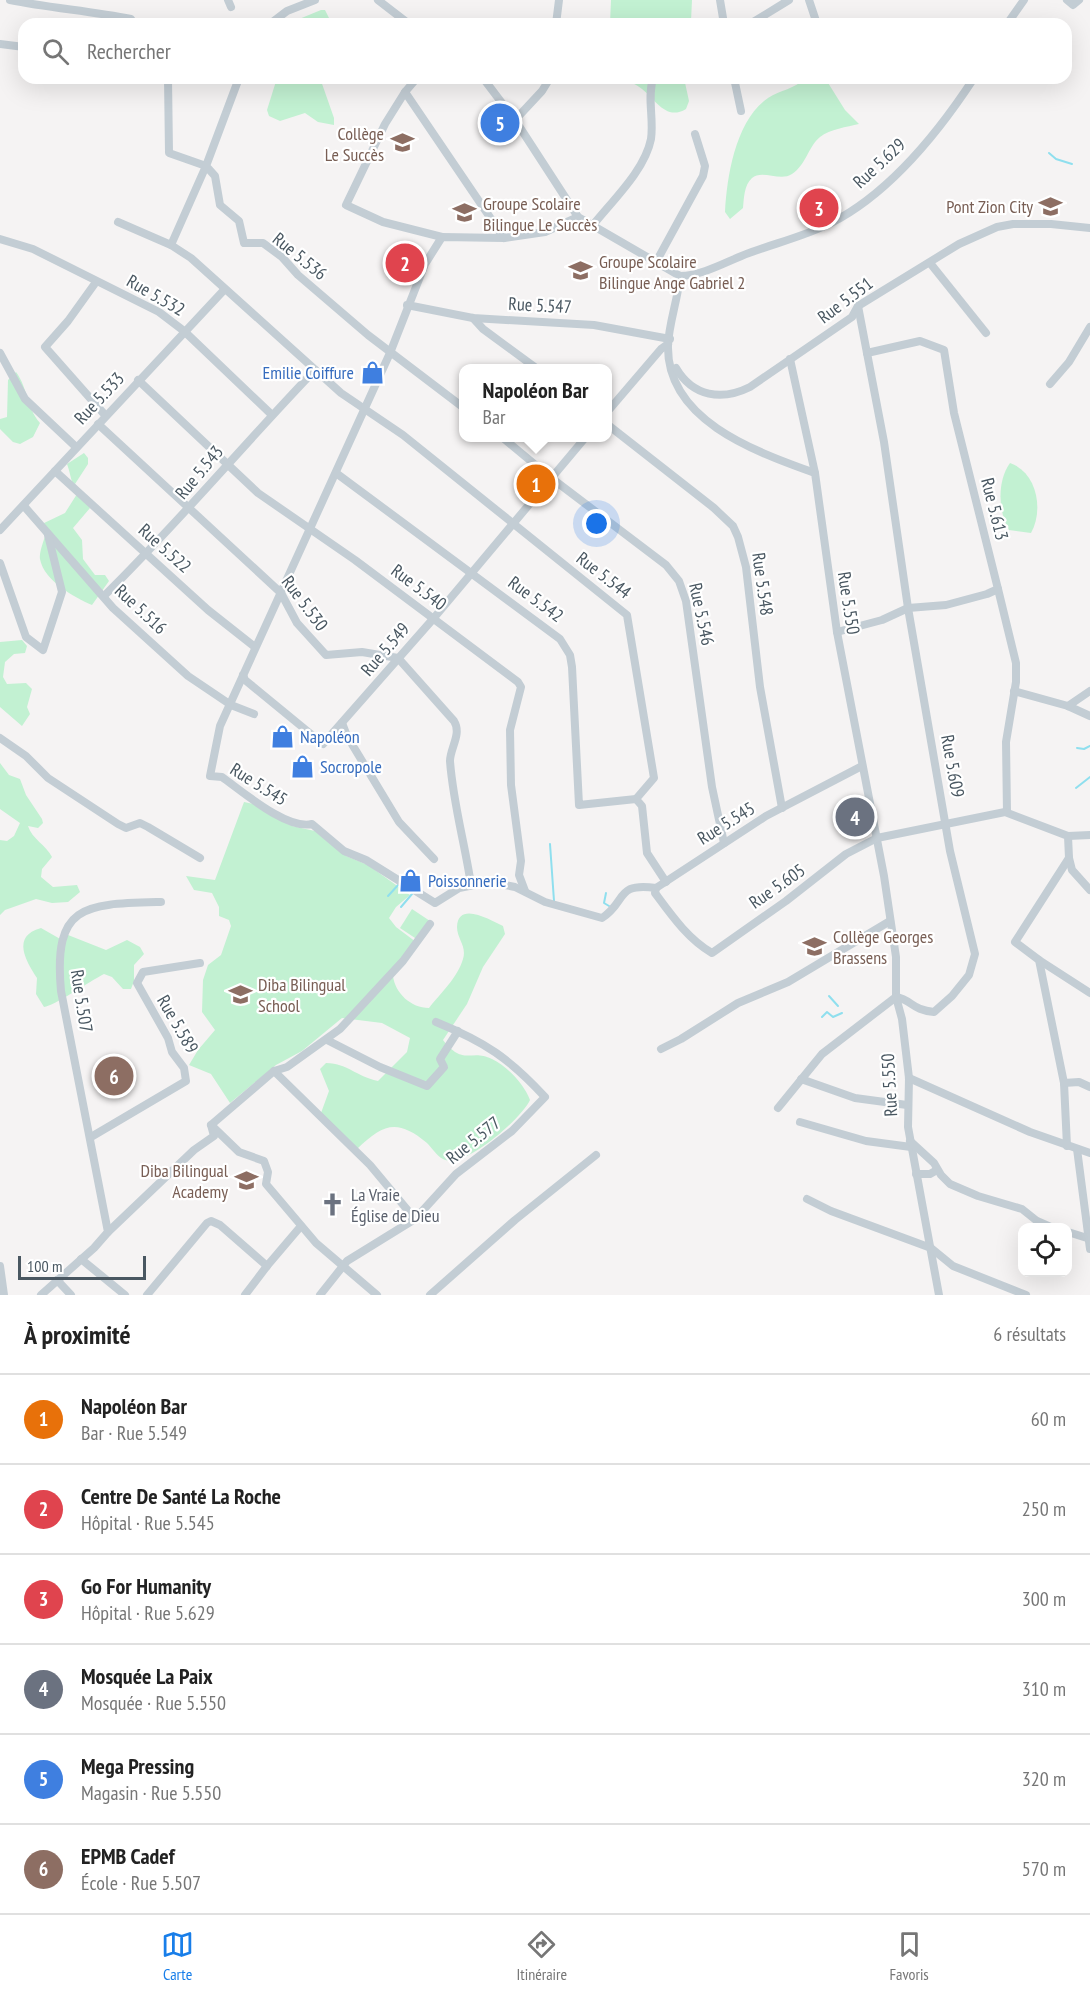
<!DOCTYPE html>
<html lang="fr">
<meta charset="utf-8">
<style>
:root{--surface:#fff;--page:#f6f6f6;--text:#222;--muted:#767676;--line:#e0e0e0;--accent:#187ee9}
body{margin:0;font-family:"PT Sans Narrow",sans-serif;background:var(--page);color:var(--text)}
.controls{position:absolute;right:18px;bottom:18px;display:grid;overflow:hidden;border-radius:12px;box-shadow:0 6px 24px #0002}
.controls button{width:54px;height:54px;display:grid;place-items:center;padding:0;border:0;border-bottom:2px solid var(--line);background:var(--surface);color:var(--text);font:30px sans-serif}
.scale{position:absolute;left:18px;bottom:15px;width:128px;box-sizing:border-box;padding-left:6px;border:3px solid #495761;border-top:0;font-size:16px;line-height:21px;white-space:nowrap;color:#495761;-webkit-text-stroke:4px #fff;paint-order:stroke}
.you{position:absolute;left:597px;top:524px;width:21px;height:21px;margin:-15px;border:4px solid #fff;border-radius:50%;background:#1a73e8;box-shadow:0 0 0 9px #1a73e833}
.badge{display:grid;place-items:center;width:39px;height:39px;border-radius:50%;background:var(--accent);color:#fff;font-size:20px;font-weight:700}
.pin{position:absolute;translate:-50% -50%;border:3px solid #fff;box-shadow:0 2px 6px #0006}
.popup{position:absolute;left:459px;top:364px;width:153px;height:78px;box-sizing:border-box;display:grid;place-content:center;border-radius:12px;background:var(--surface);filter:drop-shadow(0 2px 4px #0005);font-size:20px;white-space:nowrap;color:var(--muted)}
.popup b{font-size:22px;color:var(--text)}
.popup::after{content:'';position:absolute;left:50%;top:100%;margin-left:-12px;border:12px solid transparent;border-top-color:var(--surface)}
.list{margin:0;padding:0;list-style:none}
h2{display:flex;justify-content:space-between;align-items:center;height:78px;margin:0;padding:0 24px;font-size:26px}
h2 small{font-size:20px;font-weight:400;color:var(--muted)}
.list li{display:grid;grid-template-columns:39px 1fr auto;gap:18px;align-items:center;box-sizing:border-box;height:90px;padding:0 24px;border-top:2px solid var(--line)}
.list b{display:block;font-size:22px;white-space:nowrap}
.list p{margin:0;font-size:20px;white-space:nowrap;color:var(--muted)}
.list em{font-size:20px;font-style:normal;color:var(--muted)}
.icon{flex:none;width:33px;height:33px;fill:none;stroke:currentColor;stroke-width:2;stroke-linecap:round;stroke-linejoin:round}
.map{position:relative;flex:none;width:1090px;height:1295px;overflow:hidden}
.search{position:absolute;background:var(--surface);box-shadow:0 6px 24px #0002;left:18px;right:18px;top:18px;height:66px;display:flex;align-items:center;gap:15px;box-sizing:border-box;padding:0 21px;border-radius:18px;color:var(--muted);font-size:22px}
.sheet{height:618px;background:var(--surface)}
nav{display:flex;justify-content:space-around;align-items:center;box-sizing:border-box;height:84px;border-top:2px solid var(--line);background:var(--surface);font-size:16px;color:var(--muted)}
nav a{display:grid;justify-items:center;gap:3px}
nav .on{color:var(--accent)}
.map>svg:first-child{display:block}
</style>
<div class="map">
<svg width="1090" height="1295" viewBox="0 0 1090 1295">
<rect width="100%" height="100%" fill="#f5f3f3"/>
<g fill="#c2f1d2">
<path d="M611,0H692L691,21L690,24H610Z"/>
<path d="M321,10H325L332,24H287Z"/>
<path d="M277,78H320L334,118V125L318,122L305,113L280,121L269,116L267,110Z"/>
<path d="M620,78H684L689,101L686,109C666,121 656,100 642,89C636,84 627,81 620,78Z"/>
<path d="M805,78H825L845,110L859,124C847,127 830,129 820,137C808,147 806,165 792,174C780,182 762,169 752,178C744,185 744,198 743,208L730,219L725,212C727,175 736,120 768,98C780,90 795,89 805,78Z"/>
<path d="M16,372C28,388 26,407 40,423L33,437L20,444L13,442L0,429V419L7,417L8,380Z"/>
<path d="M84,453L88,458V464L75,484L90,508L73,528L82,540L83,559L95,575H105L109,581L92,605C74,597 44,581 40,559C39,553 43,543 45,536L42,532V524L65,513L77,494C71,483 71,475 67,464Z"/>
<path d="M1010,463C1037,472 1044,510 1031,533L1009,530C998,511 997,481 1010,463Z"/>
<path d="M22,640L27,646L25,653L14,654L5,662L3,677L7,684L26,683L32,689L27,707L30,714L22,726L0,707V642Z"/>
<path d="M0,763L9,775L20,779L26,795L42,819L43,823L38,828L28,826C32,839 46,845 52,857L42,869L41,877L53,887L77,885L80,892L68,902L52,903L36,899L5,910L0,915V840L7,841L14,836L20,823L0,809Z"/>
<path d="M244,802L258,805L292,826L315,831L346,856L368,865L410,895L396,907L389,918L396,927L416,942L393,976C395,993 411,1008 429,1008C440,994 458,977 463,959C467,946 457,939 457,927C458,900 492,921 503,926L505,934L483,967L467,1004L443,1040C464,1067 471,1048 492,1059C508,1067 524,1084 530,1100C522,1118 463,1171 443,1159C437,1156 432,1148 427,1143C397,1118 383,1124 357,1149L321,1113L329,1091L320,1069L326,1063C349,1064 355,1076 378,1081L407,1052L410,1038L382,1023L342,1018L302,1051L276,1065L230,1103L211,1074L189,1065L198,1050L215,1030L202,1012L203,980L208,965L221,955L231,926L229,920L219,916V907L212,893L194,890L186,876L215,880Z"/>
<path d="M412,909L430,921L418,940L400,928Z"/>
<path d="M41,928L62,940L68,935L106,950L127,940L140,947L144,954L134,965V981L131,989H123L112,977L104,974C90,981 54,1006 44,1007L36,994L37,978C26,961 11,936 41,928Z"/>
</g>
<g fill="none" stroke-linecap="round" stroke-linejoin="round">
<g stroke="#8fdfee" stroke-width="2">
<path d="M1049,153L1056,159L1072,164"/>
<path d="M1077,748L1084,749L1090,746"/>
<path d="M1076,788L1090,777"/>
<path d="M550,844L554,901"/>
<path d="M606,893L604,903L609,906"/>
<path d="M388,896L399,884"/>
<path d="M401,907L412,894"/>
<path d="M829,996L838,1006"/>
<path d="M822,1017L827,1012L833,1017L842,1013"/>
</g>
<g stroke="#c3cdd4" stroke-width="8">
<path d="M10,0C50,8 91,11 131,19L134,24"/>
<path d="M228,0L231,7"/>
<path d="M378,0L409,24"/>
<path d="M720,0L724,24"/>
<path d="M809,0L817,24"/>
<path d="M1067,0L1073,5L1079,0"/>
<path d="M270,24L287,11L315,0"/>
<path d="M556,24L559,0"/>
<path d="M750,24L789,0"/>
<path d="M1007,24L1024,0"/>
<path d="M0,44L24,47"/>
<path d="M168,78L169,153L206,166L171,245L191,258L341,393L403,435L627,615L654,778L636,799L642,806L647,853L666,882"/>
<path d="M239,78L206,166L215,176L220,205L239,221L244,243H263L282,257L298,275L368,335L464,408"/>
<path d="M417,78L405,92L504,238"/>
<path d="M483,78L517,123L578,217L680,276C678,299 669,323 668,345C666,421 757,452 815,473L837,632L884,876L896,957V997L902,1019L909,1078L908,1127L939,1295"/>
<path d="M734,78L741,111"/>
<path d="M405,92L385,124L346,205L383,222L442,237"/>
<path d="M515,120L542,91L550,78"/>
<path d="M578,217L545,232L504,238L442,237L425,264L390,353L220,726L210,776L222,777C243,792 287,830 312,824L344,851L366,860L435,903L459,888L489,882L515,887L545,902L602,918C627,902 615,882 656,888L766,816L862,766"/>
<path d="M118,222L171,245"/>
<path d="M593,225C613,200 645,170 651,139C654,118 647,99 653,78"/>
<path d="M0,239L33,249L159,312L184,331L272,415"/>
<path d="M930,263L986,333"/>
<path d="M655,264L703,176L705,166L695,134"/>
<path d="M680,276C705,275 727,261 749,253C776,243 805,236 831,223C890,193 938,133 974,78"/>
<path d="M96,282L68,321L45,347L105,415"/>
<path d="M407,305L473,318L594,325L670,339"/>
<path d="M473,318L483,329L536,368"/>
<path d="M0,353L25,399L76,447"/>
<path d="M790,359L815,473"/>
<path d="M676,368C693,397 722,401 750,387L852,317L858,306L959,244L997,227L1013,224H1051L1090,228"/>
<path d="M138,380L258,493L355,560L518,682L521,687L510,730L511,785L521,861L519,875L525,891"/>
<path d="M1050,384L1069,362L1090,327"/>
<path d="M608,411L661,349L668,344"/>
<path d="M98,424L281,593L297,623L326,655L362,652L398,658L454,721C462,734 450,748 450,761C453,803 465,844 471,885"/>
<path d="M608,425L714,508L733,526L738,537L746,567L760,687L782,808"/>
<path d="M503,438L550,477L666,565L679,581L686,601L712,787L724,843"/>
<path d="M55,471L208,610L255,647"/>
<path d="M336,473L560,639L570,655L572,667L579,805L636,799"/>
<path d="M24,506L113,608L188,676L231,705L254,714"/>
<path d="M0,530L224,290"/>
<path d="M0,563L26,637L43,650L62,592L48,535"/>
<path d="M998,589L1016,663V682L1006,742L1007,812"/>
<path d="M106,594C179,522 244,444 315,370"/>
<path d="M837,632L882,620L908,608L946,605L987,594L998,589L954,413L944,350L920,341L867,353"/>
<path d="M243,675L245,680L323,744L433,619L585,438"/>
<path d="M1014,691L1068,706L1090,716"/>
<path d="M1068,706L1090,691"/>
<path d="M342,723L347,736L399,822L434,859"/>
<path d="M0,738L26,756L48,778L118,824L126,828L140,823L148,827L200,858"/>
<path d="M1068,836L1090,835"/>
<path d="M1069,858L1072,870L1090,890"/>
<path d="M656,888L655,893C672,916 688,939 712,953L786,901L846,854L877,838L1005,812L1068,836L1069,858L1015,942L1039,960L1064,1083L1067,1146"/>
<path d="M1039,960L1090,993"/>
<path d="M327,1040L380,1067L427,1086L444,1067L440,1059L458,1031"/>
<path d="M661,1049L681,1039L738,1003L788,982L890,921"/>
<path d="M274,1071L370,1165L415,1219"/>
<path d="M909,1078L1030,1132L1090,1153"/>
<path d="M801,1079L855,1098L907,1105"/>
<path d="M1064,1083L1079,1082L1090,1087"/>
<path d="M778,1108L822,1054L896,997C912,1000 912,1010 934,1012L952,996L969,975L975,954L950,851L908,608L884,442L858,306"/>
<path d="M800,1122L866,1141L911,1147"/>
<path d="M211,1125L274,1071L287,1067L340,1029L403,961L430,924"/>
<path d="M91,1137L186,1081L184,1068L172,1052L168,1038L137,983L143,972L200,963"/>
<path d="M910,1141L934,1163L941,1175L950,1184L978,1196L1022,1209L1037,1221L1053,1228"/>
<path d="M1077,1149L1090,1249"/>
<path d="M916,1174H930L937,1170"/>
<path d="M807,1199L831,1211L931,1248L953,1266L1026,1295"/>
<path d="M108,1232L194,1150L214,1136L211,1125L239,1152L264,1161L268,1172L266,1184L316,1243L377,1295"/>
<path d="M1068,1232L1090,1239"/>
<path d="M81,1259L125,1295"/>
<path d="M0,1266L4,1295"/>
<path d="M57,1280L71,1295"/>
<path d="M41,1295L94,1248L108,1232L61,991C53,903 85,904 161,902"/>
<path d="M147,1295L207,1223L211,1221L220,1225L267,1266L301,1226"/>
<path d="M245,1295L267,1266"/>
<path d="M320,1295L347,1261L415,1219L456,1174L512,1131L545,1097C509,1058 485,1042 436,1022"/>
<path d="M430,1295L515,1220L596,1155"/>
</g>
</g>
<defs>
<symbol id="school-bare" viewBox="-9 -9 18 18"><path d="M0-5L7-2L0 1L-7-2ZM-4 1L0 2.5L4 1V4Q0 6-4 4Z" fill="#8d6e63" stroke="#fff" stroke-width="2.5" paint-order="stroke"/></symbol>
<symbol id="shop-bare" viewBox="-9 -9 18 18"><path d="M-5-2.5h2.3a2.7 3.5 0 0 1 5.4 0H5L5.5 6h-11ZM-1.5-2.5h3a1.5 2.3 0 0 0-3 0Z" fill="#3f7fe0" stroke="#fff" stroke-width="2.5" paint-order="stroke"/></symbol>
<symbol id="church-bare" viewBox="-9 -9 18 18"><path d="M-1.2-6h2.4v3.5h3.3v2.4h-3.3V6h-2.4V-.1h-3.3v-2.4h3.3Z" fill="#6b7280" stroke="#fff" stroke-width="2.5" paint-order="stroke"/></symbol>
</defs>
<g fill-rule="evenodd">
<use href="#school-bare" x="386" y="126" width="33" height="33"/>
<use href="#school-bare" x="1034" y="190" width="33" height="33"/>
<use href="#school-bare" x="448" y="196" width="33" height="33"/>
<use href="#school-bare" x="564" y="254" width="33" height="33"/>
<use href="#shop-bare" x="356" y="356" width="33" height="33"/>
<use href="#shop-bare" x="266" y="720" width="33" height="33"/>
<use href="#shop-bare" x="286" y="750" width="33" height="33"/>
<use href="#shop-bare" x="394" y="864" width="33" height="33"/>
<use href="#school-bare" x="798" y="930" width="33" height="33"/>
<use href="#school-bare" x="224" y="978" width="33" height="33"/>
<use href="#school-bare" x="230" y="1164" width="33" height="33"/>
<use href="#church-bare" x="316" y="1188" width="33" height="33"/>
</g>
<g text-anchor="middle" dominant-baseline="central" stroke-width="4.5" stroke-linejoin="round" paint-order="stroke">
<g font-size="18" fill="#785e54" stroke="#fff" text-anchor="start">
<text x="384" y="133" text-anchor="end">Collège<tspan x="384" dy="21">Le Succès</tspan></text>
<text x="483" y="203">Groupe Scolaire<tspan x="483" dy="21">Bilingue Le Succès</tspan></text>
<text x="1033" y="206" text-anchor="end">Pont Zion City</text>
<text x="599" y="261">Groupe Scolaire<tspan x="599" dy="21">Bilingue Ange Gabriel 2</tspan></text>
<text x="833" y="936">Collège Georges<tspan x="833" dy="21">Brassens</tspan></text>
<text x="258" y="984">Diba Bilingual<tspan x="258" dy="21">School</tspan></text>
<text x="228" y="1170" text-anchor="end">Diba Bilingual<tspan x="228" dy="21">Academy</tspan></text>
</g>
<g font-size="18" fill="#495761" stroke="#fff">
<text transform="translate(879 163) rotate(-43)">Rue 5.629</text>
<text transform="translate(300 256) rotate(39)">Rue 5.536</text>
<text transform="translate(156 295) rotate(30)">Rue 5.532</text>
<text transform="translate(845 300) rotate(-37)">Rue 5.551</text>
<text transform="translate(540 305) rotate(3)">Rue 5.547</text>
<text transform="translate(99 398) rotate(-47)">Rue 5.533</text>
<text transform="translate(199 472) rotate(-50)">Rue 5.543</text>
<text transform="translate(995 509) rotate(76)">Rue 5.613</text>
<text transform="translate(165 548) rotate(42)">Rue 5.522</text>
<text transform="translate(604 575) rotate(38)">Rue 5.544</text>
<text transform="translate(763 584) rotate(82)">Rue 5.548</text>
<text transform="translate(419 587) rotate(37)">Rue 5.540</text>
<text transform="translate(536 599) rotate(37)">Rue 5.542</text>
<text transform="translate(305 603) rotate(53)">Rue 5.530</text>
<text transform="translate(849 603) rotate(81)">Rue 5.550</text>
<text transform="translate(141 609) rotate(43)">Rue 5.516</text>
<text transform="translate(702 614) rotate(78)">Rue 5.546</text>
<text transform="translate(385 649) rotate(-49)">Rue 5.549</text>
<text transform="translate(953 766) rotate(80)">Rue 5.609</text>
<text transform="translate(259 784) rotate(32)">Rue 5.545</text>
<text transform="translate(726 823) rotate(-32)">Rue 5.545</text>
<text transform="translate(777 886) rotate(-35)">Rue 5.605</text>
<text transform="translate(82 1001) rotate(81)">Rue 5.507</text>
<text transform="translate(178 1024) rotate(60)">Rue 5.589</text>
<text transform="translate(889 1085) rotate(-93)">Rue 5.550</text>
<text transform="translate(473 1140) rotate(-39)">Rue 5.577</text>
</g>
<g font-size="18" fill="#366cbe" stroke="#fff" text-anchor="start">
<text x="354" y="372" text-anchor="end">Emilie Coiffure</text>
<text x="300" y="736">Napoléon</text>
<text x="320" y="766">Socropole</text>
<text x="428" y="880">Poissonnerie</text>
</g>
<g font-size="18" fill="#5b616d" stroke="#fff" text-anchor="start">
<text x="351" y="1194">La Vraie<tspan x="351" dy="21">Église de Dieu</tspan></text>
</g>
</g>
</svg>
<div class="controls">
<button><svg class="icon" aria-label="locate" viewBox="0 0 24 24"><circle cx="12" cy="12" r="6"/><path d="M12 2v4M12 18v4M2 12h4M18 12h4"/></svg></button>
</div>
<div class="scale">100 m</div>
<div class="you"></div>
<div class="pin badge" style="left:536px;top:484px;background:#e8710a">1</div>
<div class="popup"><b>Napoléon Bar</b>Bar</div>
<div class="pin badge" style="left:405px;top:263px;background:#e0444e">2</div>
<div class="pin badge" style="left:819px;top:208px;background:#e0444e">3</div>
<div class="pin badge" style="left:855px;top:817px;background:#6b7280">4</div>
<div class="pin badge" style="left:500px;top:123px;background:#3f7fe0">5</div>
<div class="pin badge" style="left:114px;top:1076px;background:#8d6e63">6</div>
<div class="search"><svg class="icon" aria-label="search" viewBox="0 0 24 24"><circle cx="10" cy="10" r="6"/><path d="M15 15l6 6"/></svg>Rechercher</div>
</div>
<section class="sheet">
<h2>À proximité<small>6 résultats</small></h2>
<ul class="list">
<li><span class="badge" style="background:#e8710a">1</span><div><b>Napoléon Bar</b><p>Bar · Rue 5.549</p></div><em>60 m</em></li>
<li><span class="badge" style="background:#e0444e">2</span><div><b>Centre De Santé La Roche</b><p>Hôpital · Rue 5.545</p></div><em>250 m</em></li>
<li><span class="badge" style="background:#e0444e">3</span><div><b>Go For Humanity</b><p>Hôpital · Rue 5.629</p></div><em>300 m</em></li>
<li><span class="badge" style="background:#6b7280">4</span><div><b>Mosquée La Paix</b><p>Mosquée · Rue 5.550</p></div><em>310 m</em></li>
<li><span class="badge" style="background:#3f7fe0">5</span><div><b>Mega Pressing</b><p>Magasin · Rue 5.550</p></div><em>320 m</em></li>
<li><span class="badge" style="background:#8d6e63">6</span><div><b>EPMB Cadef</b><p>École · Rue 5.507</p></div><em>570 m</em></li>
</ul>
</section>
<nav>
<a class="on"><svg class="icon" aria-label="map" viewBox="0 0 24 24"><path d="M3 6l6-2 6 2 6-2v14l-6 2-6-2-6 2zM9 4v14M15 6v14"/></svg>Carte</a>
<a><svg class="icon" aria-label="directions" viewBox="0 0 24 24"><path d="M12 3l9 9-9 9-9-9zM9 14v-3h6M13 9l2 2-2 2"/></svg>Itinéraire</a>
<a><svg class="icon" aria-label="saved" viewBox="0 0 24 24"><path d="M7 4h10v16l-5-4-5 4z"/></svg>Favoris</a>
</nav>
